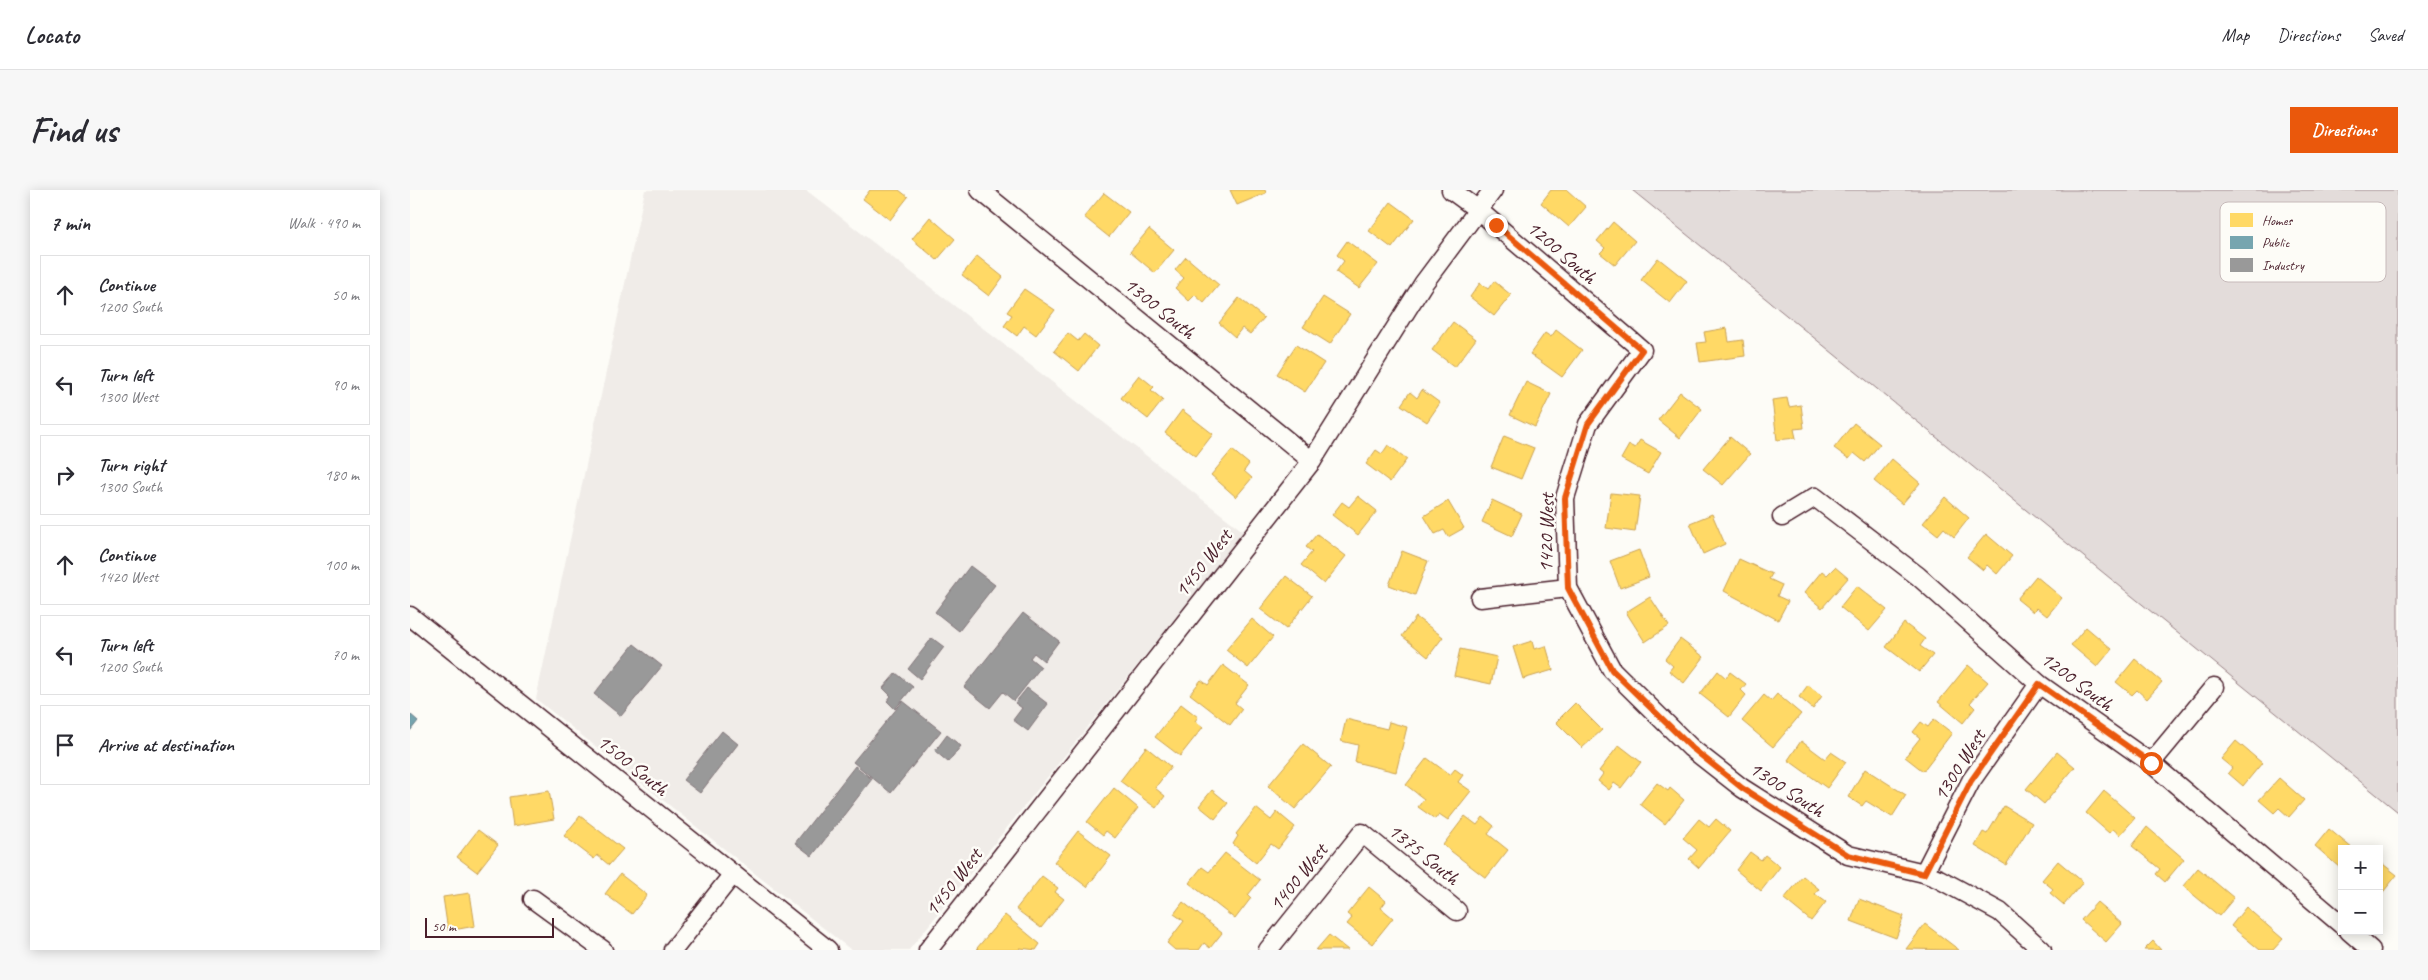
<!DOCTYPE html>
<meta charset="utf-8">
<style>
:root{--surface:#fff;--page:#f7f7f7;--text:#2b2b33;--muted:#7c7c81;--line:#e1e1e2;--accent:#ea580c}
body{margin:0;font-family:Caveat,sans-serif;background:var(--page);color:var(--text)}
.controls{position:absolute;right:15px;bottom:15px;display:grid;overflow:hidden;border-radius:0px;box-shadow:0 2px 12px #0003}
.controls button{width:45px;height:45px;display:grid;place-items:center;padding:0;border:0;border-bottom:1px solid var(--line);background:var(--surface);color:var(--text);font:25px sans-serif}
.scale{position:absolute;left:15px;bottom:12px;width:129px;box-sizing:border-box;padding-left:5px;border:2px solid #4a1f2b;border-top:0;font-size:14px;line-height:18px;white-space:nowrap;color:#4a1f2b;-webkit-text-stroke:4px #fdfcf7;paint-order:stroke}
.stop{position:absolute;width:15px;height:15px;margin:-11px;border:4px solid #ea580c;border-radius:50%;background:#fff}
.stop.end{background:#ea580c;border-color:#fff;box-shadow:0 1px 5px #0008}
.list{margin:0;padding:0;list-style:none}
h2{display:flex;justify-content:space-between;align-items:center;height:65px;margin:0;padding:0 20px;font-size:21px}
h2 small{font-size:16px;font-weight:400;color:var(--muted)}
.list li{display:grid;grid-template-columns:32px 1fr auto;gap:15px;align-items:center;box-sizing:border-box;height:80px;margin:0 10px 10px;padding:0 10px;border:1px solid var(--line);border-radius:0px}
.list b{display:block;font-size:19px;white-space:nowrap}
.list p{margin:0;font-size:16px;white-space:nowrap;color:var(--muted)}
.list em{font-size:16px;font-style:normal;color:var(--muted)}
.icon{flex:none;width:28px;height:28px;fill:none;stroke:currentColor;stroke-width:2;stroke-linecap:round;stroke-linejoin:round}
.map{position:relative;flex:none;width:1988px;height:760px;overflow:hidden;border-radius:0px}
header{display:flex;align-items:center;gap:30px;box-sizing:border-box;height:70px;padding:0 25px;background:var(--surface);border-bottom:1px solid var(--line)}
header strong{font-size:24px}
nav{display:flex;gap:28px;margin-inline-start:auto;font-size:18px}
.intro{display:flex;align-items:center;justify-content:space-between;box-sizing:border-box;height:120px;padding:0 30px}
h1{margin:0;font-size:35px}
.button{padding:12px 22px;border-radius:0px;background:var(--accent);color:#fff;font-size:18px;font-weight:700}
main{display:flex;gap:30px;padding:0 30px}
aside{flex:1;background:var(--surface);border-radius:0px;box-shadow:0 2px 12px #0003}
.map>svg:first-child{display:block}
</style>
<header>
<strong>Locato</strong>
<nav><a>Map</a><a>Directions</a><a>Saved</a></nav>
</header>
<div class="intro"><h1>Find us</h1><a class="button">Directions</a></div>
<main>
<aside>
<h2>7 min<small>Walk · 490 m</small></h2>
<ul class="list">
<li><svg class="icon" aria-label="ahead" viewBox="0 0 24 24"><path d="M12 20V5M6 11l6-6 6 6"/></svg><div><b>Continue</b><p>1200 South</p></div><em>50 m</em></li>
<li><svg class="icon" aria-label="left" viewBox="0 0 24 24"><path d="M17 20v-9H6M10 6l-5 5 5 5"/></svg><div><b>Turn left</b><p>1300 West</p></div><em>90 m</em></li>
<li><svg class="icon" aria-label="right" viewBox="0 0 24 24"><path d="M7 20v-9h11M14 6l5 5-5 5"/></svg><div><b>Turn right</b><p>1300 South</p></div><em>180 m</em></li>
<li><svg class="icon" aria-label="ahead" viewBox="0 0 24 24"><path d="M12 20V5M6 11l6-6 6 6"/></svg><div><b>Continue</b><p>1420 West</p></div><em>100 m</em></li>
<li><svg class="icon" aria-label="left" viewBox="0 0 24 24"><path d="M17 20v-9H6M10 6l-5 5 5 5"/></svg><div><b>Turn left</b><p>1200 South</p></div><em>70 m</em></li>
<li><svg class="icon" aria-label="arrive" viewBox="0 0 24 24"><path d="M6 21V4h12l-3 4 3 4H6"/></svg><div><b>Arrive at destination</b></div></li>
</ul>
</aside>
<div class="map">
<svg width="1988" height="760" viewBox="0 0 1988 760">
<rect width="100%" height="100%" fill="#fdfcf7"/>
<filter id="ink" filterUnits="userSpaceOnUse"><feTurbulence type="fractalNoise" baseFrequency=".02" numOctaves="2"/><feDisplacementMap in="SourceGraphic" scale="10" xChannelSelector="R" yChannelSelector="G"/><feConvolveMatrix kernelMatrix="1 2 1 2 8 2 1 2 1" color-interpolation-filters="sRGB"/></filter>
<g filter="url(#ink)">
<path fill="#f0ece8" d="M235,0H396L834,342L499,760H441L126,509Z"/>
<path fill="#e3dcda" stroke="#967e82" d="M1222,0H1988V622Z"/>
<g fill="#ffd966" stroke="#c9a154">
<path d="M460,0H489L498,7L480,30L453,9Z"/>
<path d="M820,0H855L856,3L827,15Z"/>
<path d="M1141,0H1157L1176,17L1159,37L1131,13Z"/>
<path d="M694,3L719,22L699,47L674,27Z"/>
<path d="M981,12L1004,29L982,58L959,41Z"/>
<path d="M520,27L545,49L527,70L502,49Z"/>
<path d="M1203,32L1225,51L1205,75L1190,63L1195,58L1187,51Z"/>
<path d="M739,39L764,60L745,83L720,62Z"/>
<path d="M937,51L968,74L949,98L926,82L934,71L927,65Z"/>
<path d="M567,66L593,87L579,106L552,85Z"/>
<path d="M776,67L809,95L794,113L785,105L779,111L765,98L774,88L765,80Z"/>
<path d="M1248,68L1277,91L1260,113L1231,90Z"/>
<path d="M1084,91L1101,105L1084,126L1060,107L1070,93L1078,99Z"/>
<path d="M614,99L645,120L626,145L614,136L607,146L594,136L602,125L597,122Z"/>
<path d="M913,107L940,124L920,154L893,137Z"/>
<path d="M829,108L854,128L840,144L832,138L825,147L809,133Z"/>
<path d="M1043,132L1066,149L1045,177L1022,160Z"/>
<path d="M1317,138L1319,152L1333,150L1335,166L1290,172L1287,153L1296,152L1294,142Z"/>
<path d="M1146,140L1172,160L1152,187L1120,164L1135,143L1141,147Z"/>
<path d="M658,143L668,151L674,144L688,156L669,181L644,161Z"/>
<path d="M886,155L914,173L895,202L867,184Z"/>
<path d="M729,185L744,197L741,200L753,210L738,229L711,208Z"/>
<path d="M1116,192L1141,204L1125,237L1100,225Z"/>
<path d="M1012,200L1030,213L1017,232L991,215L1000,202L1007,208Z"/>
<path d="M1270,202L1292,219L1270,248L1248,230Z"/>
<path d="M1377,208L1379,217L1391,215L1394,238L1384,239L1386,248L1367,250L1362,210Z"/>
<path d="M772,220L803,244L786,266L755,243Z"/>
<path d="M1444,233L1470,254L1455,272L1444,263L1439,269L1424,258Z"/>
<path d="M1094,246L1124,258L1111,289L1081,277Z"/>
<path d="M1320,247L1340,264L1313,295L1293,279Z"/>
<path d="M1230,250L1251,262L1238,284L1211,269L1219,255L1225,258Z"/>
<path d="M978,255L997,269L980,292L956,274L966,260L972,264Z"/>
<path d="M822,260L839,274L834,281L842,288L826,307L801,285Z"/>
<path d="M1482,269L1510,293L1492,314L1464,291Z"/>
<path d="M1201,303L1230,306L1225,342L1196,338Z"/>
<path d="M948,306L967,321L948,345L922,325L932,312L939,317Z"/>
<path d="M1535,307L1559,328L1544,347L1534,338L1528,345L1513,333Z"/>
<path d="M1082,310L1112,324L1102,346L1072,332Z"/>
<path d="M1038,311L1054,338L1038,347L1034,340L1025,344L1014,326Z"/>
<path d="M1302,324L1315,354L1293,364L1280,333Z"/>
<path d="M907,344L936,366L914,394L891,375L902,362L896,357Z"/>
<path d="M1576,344L1602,366L1587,384L1577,375L1573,380L1557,367Z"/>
<path d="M1229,360L1239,387L1210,398L1200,371Z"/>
<path d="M992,361L1018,371L1005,405L979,395Z"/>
<path d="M1329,369L1362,384L1359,389L1372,395L1367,406L1378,411L1368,430L1314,401Z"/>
<path d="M1425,377L1438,388L1412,418L1394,403L1412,381L1417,385Z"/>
<path d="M876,386L902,406L876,439L850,419Z"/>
<path d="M1626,386L1652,408L1637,426L1627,418L1623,422L1607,409Z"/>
<path d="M1447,396L1477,420L1459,441L1430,417Z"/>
<path d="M1240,407L1259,436L1235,452L1216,422Z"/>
<path d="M1006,427L1033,447L1018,467L992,446Z"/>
<path d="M842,429L863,447L838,478L816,460Z"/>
<path d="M1494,433L1515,449L1510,456L1523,465L1509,482L1476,457Z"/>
<path d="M1676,437L1702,459L1687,477L1661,455Z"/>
<path d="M1270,449L1294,467L1274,493L1259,481L1263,476L1255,469Z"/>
<path d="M1122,451L1124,459L1136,456L1143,480L1113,489L1103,457Z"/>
<path d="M1050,459L1087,467L1081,494L1044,486Z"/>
<path d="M1725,469L1752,492L1737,509L1727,500L1722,505L1706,492Z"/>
<path d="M813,475L839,495L825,513L832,519L820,535L780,504L791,490L798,495Z"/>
<path d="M1558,475L1578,492L1560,513L1565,518L1553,533L1528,512Z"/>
<path d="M1308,481L1316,488L1320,482L1336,494L1331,500L1336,505L1319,527L1290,504Z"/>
<path d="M1398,495L1412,506L1403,519L1389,507Z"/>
<path d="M1367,504L1391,524L1363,557L1332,531L1354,505L1361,511Z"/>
<path d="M1165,513L1192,540L1172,558L1146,532Z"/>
<path d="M771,514L788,527L785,531L793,537L770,566L745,547Z"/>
<path d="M936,529L977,539L979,532L997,537L986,582L945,572L948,555L931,551Z"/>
<path d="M1524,529L1542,543L1513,581L1495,567L1510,548L1503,542L1511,532L1518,537Z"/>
<path d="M1391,551L1415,569L1421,562L1436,572L1417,598L1378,570Z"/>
<path d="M1826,551L1852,573L1833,596L1818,583L1822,578L1811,569Z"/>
<path d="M893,554L921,577L885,619L858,596Z"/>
<path d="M1209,555L1231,572L1211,598L1204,593L1199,600L1188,591L1193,584L1189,581Z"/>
<path d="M736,557L761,577L745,598L755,606L746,618L710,591Z"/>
<path d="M1647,562L1665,577L1634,614L1616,599Z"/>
<path d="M1017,568L1040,585L1045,579L1053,585L1048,592L1061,601L1038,630L1029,624L1025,629L1008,617L1014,609L996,595Z"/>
<path d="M1455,579L1496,605L1482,627L1456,611L1452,616L1438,607Z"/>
<path d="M1869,588L1894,610L1879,627L1869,618L1864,623L1849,610Z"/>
<path d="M1247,593L1258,601L1260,598L1274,610L1255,634L1230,614Z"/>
<path d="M704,598L728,618L705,648L696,641L693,645L677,632Z"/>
<path d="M802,600L818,613L805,629L789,616Z"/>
<path d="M139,601L144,629L103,636L99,607Z"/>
<path d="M1694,601L1725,628L1710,645L1703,639L1699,643L1676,623Z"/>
<path d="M1594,616L1622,633L1596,675L1565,656L1573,642L1577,644Z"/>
<path d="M846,618L861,630L867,622L885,637L868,659L861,654L846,673L823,654L828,646L826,644Z"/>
<path d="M170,626L213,659L199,675L187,665L184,669L154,646Z"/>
<path d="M1055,626L1067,635L1073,627L1084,636L1078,644L1098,660L1076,688L1033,655Z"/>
<path d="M1289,629L1299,637L1306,629L1320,641L1289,678L1279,669L1287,660L1273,648Z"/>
<path d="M1737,637L1774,669L1755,692L1746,684L1750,679L1722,656Z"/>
<path d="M1919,639L1943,659H1932L1930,678L1905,656Z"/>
<path d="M68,640L88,655L67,682L47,667Z"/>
<path d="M668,641L701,666L677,697L644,672Z"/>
<path d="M1340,662L1351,670L1355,665L1370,677L1351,701L1326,680Z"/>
<path d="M815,663L850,690L838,705L841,708L825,729L779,693L792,677L799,682Z"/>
<path d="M1648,671L1673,692L1654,715L1640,703L1643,699L1632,690Z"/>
<path d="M1969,671L1987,685L1969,707Z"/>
<path d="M1788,678L1824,708L1809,726L1773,696Z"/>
<path d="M210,684L237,705L222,724L195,704Z"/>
<path d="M632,686L648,698L645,702L654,709L631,738L606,719Z"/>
<path d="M1393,686L1409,699L1405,704L1416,712L1401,731L1374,709Z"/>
<path d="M959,697L976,711L971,718L983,728L962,754L937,734L942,728L937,724Z"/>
<path d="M60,703L65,736L38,741L33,707Z"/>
<path d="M1449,709L1494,726L1486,748L1441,731Z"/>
<path d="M773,712L812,743L800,758L794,753L789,760H765L757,753L774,731L764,724Z"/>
<path d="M1687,712L1712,734L1696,752L1671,730Z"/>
<path d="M1836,717L1873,749L1863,760H1850L1821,736Z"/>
<path d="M595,725L630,754L626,760L610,758L608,760H569L567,758Z"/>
<path d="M1515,734L1549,760L1496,759Z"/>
<path d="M919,745L938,760H906Z"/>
<path d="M1743,751L1751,760H1734Z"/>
</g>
<path fill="#76a5af" stroke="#697d87" d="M0,524L8,531L0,541Z"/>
<g fill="#999" stroke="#817478">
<path d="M560,376L585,395L549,441L525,422Z"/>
<path d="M613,423L649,451L634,471L624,463L620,468L631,477L604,511L593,502L580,518L554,497Z"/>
<path d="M522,448L534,457L510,489L498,479Z"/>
<path d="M224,454L252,476L211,526L184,504Z"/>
<path d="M486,483L503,497L485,519L477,511L481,506L473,498Z"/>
<path d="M617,498L638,514L618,541L603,530L612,518L605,513Z"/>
<path d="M493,511L531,541L481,603L443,572Z"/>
<path d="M312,541L328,554L290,603L273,590Z"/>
<path d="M537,545L551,556L538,572L525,561Z"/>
<path d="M445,576L462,589L402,666L385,653Z"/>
</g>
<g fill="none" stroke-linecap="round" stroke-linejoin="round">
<defs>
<g id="minor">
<path d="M570,0L902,271"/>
<path d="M1041,0L1067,19L1232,160L1178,234L1155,308L1158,398L1202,480L1281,558L1332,598L1438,665L1514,683L1529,689L1590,722L1632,760"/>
<path d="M1372,327L1405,307L1508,386L1629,494L1741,573L1932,735"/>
<path d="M1070,408L1158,398"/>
<path d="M0,426L418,760"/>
<path d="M1741,573L1804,497"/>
<path d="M1514,683L1561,591L1629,494"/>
<path d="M123,709L193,760"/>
<path d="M1939,741L1961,760"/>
<path d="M263,760L323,684"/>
<path d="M518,760L902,271L1013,94L1083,0"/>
<path d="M858,760L952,643L1047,721"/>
</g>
</defs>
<use href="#minor" stroke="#4a1f2b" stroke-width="21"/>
<use href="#minor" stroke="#fdfcf7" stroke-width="18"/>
</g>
</g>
<g fill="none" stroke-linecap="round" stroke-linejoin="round" filter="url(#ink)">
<path stroke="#ea580c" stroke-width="6" d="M1086,35L1232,160L1178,234L1155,308L1158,398L1202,480L1282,558L1332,598L1438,665L1514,684L1561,591L1629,494L1741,573"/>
</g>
<g text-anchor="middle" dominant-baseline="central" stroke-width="5" stroke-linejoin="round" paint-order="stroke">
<g font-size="21" fill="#4a1f2b" stroke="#fdfcf7">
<text transform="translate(1152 62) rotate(41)">1200 South</text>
<text transform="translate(750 118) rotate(39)">1300 South</text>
<text transform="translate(1136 343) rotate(-89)">1420 West</text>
<text transform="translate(793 373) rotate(-52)">1450 West</text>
<text transform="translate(1667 491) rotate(37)">1200 South</text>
<text transform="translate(223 575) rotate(39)">1500 South</text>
<text transform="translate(1549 575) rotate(-58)">1300 West</text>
<text transform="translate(1377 599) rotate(33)">1300 South</text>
<text transform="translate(1014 664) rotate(39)">1375 South</text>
<text transform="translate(888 687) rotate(-51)">1400 West</text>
<text transform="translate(543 692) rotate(-52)">1450 West</text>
</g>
</g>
<rect x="1810" y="12" width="166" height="80" rx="8" fill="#fdfcf7" stroke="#c7baba" stroke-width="1"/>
<rect x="1820" y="23" width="23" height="14" fill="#ffd966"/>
<rect x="1820" y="46" width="23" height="13" fill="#76a5af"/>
<rect x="1820" y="68" width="23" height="14" fill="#999"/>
<g font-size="14" fill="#4a1f2b">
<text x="1852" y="35">Homes</text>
<text x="1852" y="57">Public</text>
<text x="1852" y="80">Industry</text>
</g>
</svg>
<div class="controls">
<button>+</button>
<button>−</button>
</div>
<div class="scale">50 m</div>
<div class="stop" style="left:1741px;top:573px"></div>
<div class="stop end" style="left:1086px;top:35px"></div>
</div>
</main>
